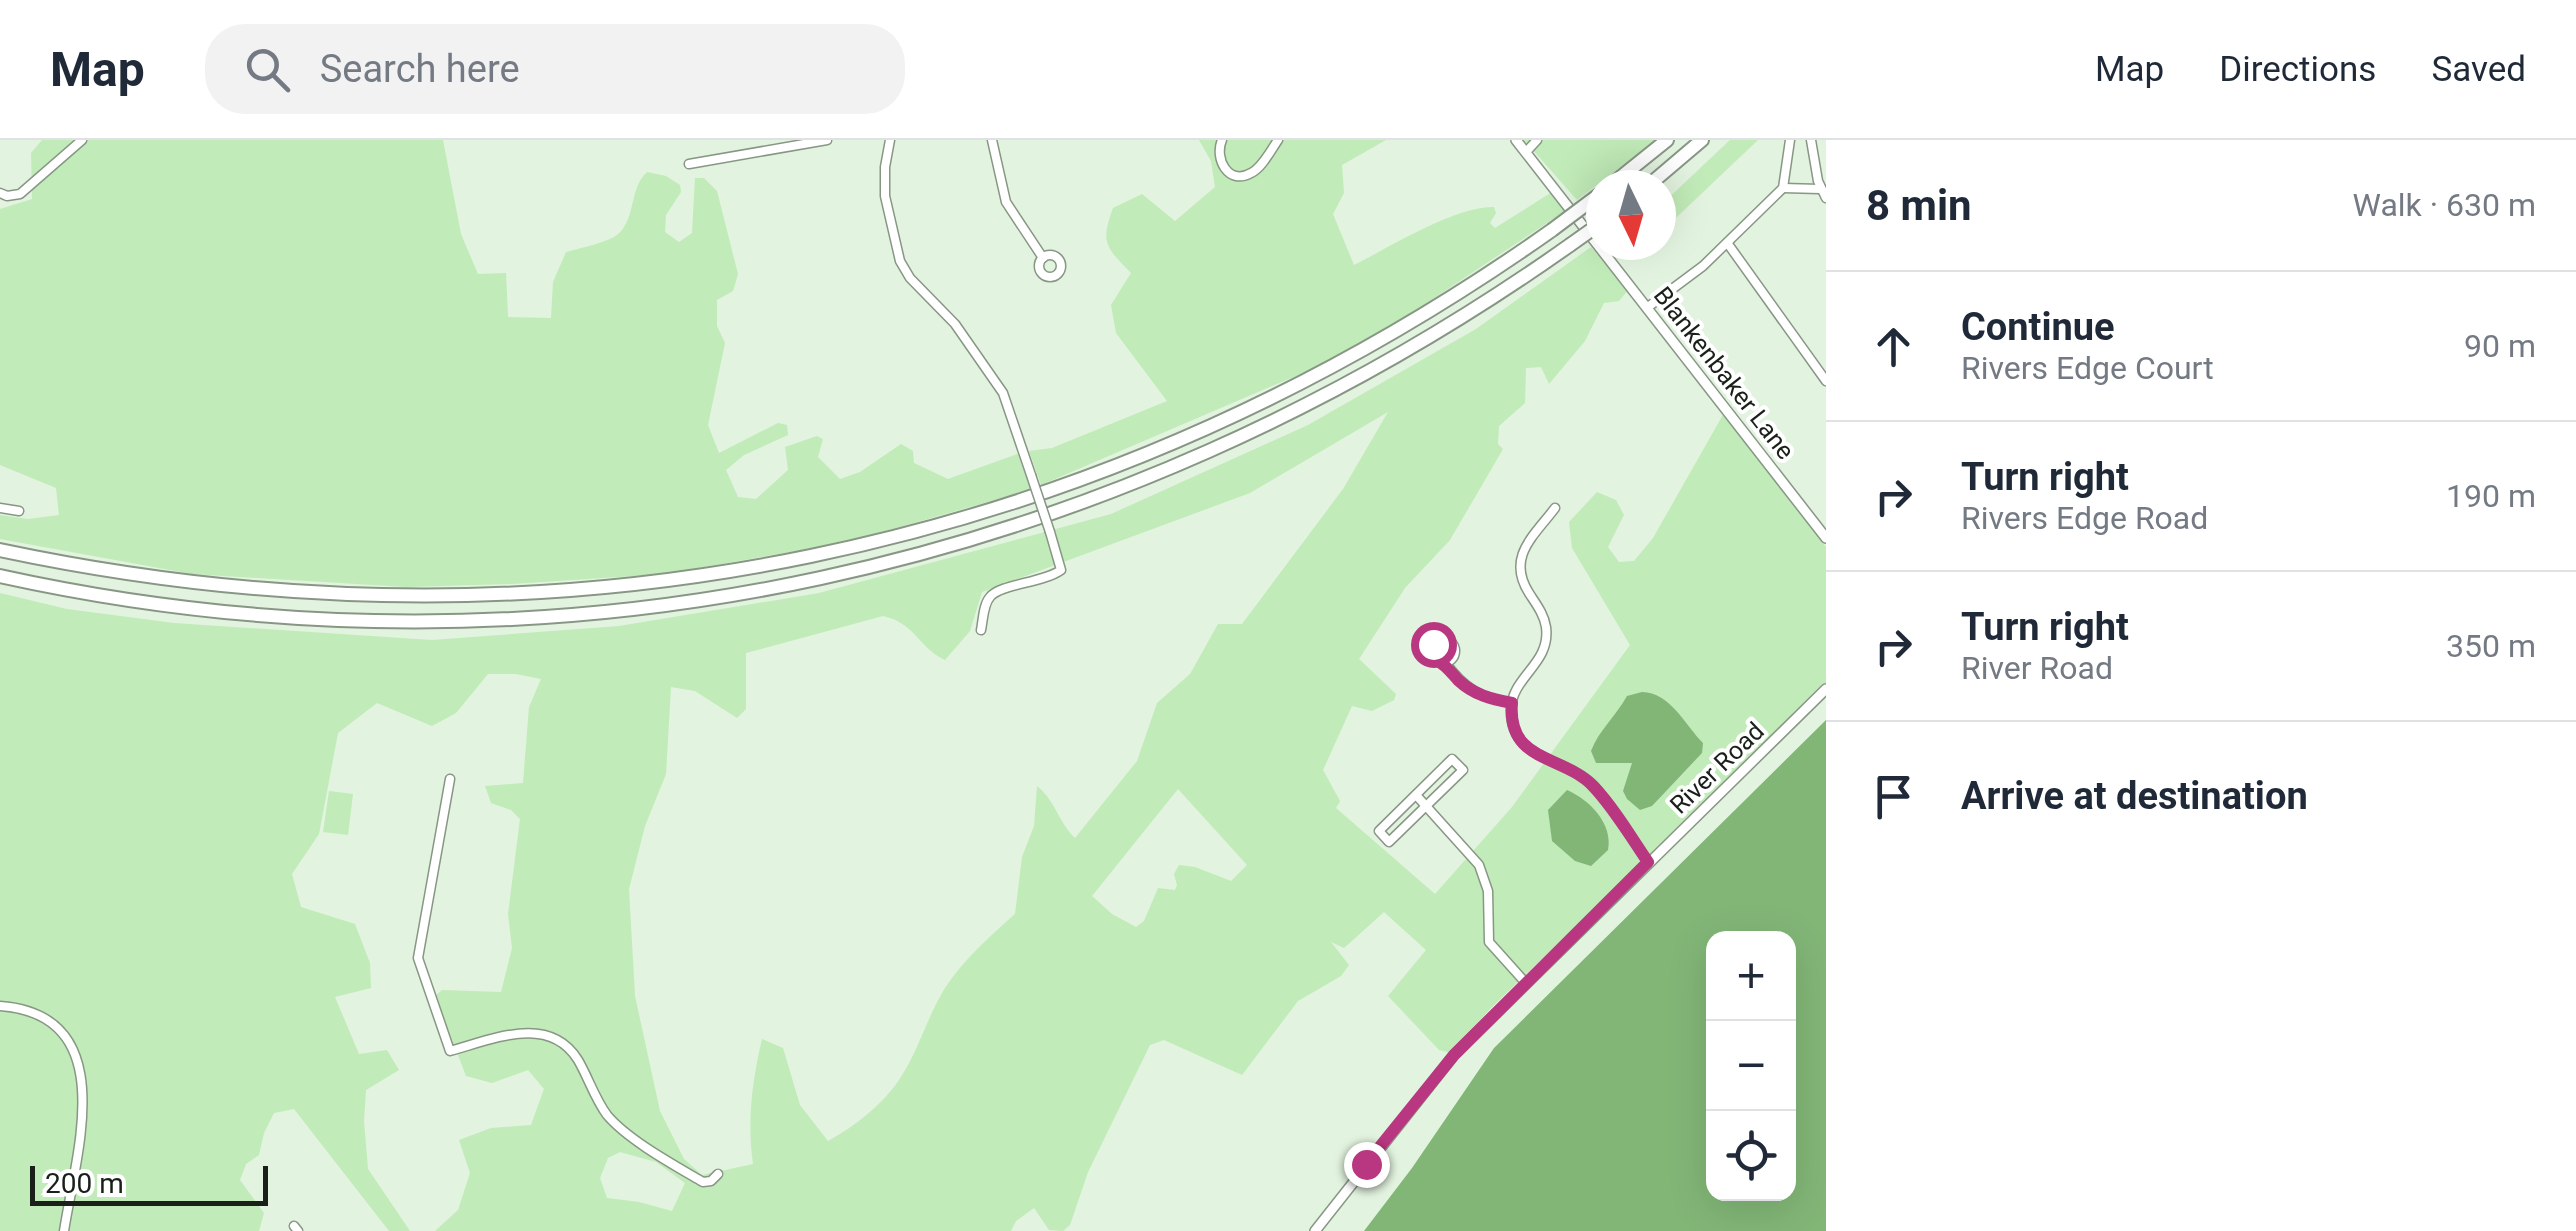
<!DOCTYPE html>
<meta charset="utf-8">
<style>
:root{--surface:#fff;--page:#f2f2f3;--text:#1f2937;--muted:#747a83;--line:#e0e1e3}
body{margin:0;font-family:Roboto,sans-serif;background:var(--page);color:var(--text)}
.controls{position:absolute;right:30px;bottom:30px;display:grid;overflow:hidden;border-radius:20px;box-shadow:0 10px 40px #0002}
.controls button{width:90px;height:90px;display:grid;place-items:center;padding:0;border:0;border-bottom:2px solid var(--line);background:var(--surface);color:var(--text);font:50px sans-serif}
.compass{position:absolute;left:1586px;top:30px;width:90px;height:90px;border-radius:50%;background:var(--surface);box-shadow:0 10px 40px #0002;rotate:175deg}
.scale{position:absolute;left:30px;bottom:25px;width:238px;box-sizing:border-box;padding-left:10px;border:5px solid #1a2019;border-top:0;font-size:28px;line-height:35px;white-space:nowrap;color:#1a2019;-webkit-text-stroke:8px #fff;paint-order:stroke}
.stop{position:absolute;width:30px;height:30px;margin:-22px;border:8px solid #b93780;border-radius:50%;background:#fff}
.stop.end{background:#b93780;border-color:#fff;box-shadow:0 2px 10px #0008}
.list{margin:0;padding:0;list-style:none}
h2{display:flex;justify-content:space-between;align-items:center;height:130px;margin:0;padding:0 40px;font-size:42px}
h2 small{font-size:32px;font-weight:400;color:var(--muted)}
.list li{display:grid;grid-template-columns:65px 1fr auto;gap:30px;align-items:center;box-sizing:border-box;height:150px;padding:0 40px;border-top:2px solid var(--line)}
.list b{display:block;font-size:38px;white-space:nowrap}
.list p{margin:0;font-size:32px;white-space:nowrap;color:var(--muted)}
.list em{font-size:32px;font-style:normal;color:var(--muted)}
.icon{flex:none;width:55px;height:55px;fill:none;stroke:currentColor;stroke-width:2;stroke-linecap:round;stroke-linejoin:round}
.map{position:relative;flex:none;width:1826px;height:1091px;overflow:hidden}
header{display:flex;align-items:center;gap:60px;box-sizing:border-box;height:140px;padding:0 50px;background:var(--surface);border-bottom:2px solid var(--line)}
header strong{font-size:48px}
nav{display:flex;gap:55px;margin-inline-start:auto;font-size:35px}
.search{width:700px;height:90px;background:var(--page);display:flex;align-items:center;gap:25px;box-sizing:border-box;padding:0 35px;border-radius:40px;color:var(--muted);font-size:38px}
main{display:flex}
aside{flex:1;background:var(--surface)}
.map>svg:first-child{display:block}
</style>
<header>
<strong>Map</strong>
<div class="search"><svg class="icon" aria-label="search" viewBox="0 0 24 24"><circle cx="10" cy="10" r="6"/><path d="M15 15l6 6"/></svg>Search here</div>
<nav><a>Map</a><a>Directions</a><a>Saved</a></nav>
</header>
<main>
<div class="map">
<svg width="1826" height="1091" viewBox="0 0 1826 1091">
<rect width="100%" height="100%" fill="#e2f3df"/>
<g fill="#c1ebb8" fill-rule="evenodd">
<path d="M42,0H443L461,94L478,134L506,133L508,177L551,178L553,142L566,112C581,108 600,104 614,97C637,83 628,49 647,32L666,36L680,45L681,52L666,75L665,92L679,102L692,93L695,38H704L717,51L738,134L733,151L717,160V186L725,203L708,285L719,313L778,283L787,285L788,295L744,315L726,330L738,357L756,359L788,330L785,307L817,296L823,299L818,317L840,339L860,332L901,304L913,311L914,323L948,339L1020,313L1033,349L847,402L664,434L512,444L406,447L192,434L0,399V375L28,379L59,375L56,348L0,325V69L32,59L31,13Z"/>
<path d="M1199,0H1386L1342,25L1344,53L1333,74L1354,125C1392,106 1453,67 1494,67L1496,73L1490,83L1495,88L1552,52L1565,71L1398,182L1312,229L1041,345L1029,311L1052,308L1167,261L1116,193L1111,165L1131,133C1106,107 1100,104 1113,68L1142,54L1175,81L1215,47L1211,21Z"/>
<path d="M1524,0H1656L1577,60Z"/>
<path d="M1730,0H1758L1661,92V65Z"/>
<path d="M1591,107L1628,150L1619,161L1604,163L1585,201L1549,244L1541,227L1526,228L1525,263L1499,286L1498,304L1503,309L1450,400L1405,448L1359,519L1396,554L1394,560L1372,571L1352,566L1323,630L1340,661L1336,668L1435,754L1512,667L1630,505L1572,408L1569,382L1597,352L1616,360L1624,375L1608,407L1619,422L1634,421L1653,398L1724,273L1826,407V544L1491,868L1451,913L1439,910L1388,856L1426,810L1384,772L1344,808L1331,802L1349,825L1341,836L1298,861L1242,935L1164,900L1150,905L1088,1032L1070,1085L1063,1091L1049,1090L1034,1068L1016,1081L1011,1091H435L458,1070L470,1033L459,1000L491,988L531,985L544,949L528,930L492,943L466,936L435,856L442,850L501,852L512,808L508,774L520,679L511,670L491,663L485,646L523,643L529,567L541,539L516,534H488L456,573L432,586L377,563L338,593L319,694L292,734L301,767L355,784L370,823L371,848L335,857L359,914L387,910L399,930L366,950L364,981L368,1029L410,1091H389L294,969L274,973L264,993L259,1015L246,1024L240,1040L264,1073L259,1091H0V453L67,469L174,483L432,500L619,486L819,453L1111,374L1308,285L1476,189ZM1388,272L1343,349L1242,484H1218L1190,534L1157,563L1137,621L1075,698C1059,683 1055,660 1037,646L1034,686L1022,717L1015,774C989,797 964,819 945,848C927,877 918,912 899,940C883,964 854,987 828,1001L800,965L783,908L762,899C752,942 747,980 753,1024L702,1035L684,1019L660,971L635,856L629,749L645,686L666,634L671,547L695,551L737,578L746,569V513L883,476C915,483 918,507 945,520L970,491L982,452L1250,353ZM1178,649L1247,725L1231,741L1195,727L1179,725L1174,734L1177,745L1175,750L1158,748L1144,781L1136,787L1112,774L1092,756ZM620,1012L656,1022L685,1043L672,1071L639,1062L607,1058L600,1038L608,1018Z"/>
<path d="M329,651L353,654L348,695L323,692Z"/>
</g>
<g fill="#82b677" fill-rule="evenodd">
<path d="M1642,552C1670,552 1685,585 1703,603L1702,613L1652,666L1640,670L1627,659L1623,651L1632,623H1596L1591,611C1599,590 1616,576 1627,556Z"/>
<path d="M1826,580V1091H1364L1412,1028L1494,908ZM1789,798V1054H1714V798Z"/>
<path d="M1567,650C1590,660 1613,684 1608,710L1591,726L1575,721L1552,701L1548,670Z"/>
</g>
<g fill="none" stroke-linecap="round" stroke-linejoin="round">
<defs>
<g id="minor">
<path d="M890,0L885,27V56L900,121L910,138L955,184L1003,253L1031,335"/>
<path d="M992,0L1006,62L1043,118"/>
<path d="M1222,0C1214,18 1228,46 1251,33C1262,28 1271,10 1278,0"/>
<path d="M1811,0L1818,41L1826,58"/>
<path d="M1526,12L1537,0"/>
<path d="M689,24L827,0"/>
<path d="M1783,48L1820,49"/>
<path d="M0,53L7,56L20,54L82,0"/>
<path d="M1728,104L1826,241"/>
<circle cx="1050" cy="126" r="11"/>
<path d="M1648,167L1703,126L1783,48L1790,0"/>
<path d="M0,368L19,371"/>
<path d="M1555,368C1534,396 1506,417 1529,453C1536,464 1544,474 1546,487C1551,524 1512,536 1511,569C1509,621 1568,617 1595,647C1615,670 1631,698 1648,722"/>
<path d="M981,490C983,481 983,465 990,457C1000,444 1043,443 1061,430L1050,392"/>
<circle cx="1443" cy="511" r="12"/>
<path d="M1445,522C1463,548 1481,558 1512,563"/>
<path d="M1452,619L1463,630L1389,702L1379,691Z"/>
<path d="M450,639L418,818L450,911C491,900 549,873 578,920C588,937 595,959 607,975C628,1000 674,1025 703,1042L711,1041L718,1034"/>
<path d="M1416,655L1479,725L1488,751L1489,802L1525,842"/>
<path d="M0,866C122,875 76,1013 64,1091"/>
<path d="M294,1086L298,1091"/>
</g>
<g id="tertiary">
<path d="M1516,0L1826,398"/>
<path d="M1315,1091L1454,915L1826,549"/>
</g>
<g id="motorway">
<path d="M1611,45L1667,0"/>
<path d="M1649,45L1702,0"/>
<path d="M0,410C552,527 1091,416 1552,90"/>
<path d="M0,436C553,558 1111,430 1570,105"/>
</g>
</defs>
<use href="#minor" stroke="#889785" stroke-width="11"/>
<use href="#tertiary" stroke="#889785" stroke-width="12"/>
<use href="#motorway" stroke="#889785" stroke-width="16"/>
<use href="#minor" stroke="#fff" stroke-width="8"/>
<use href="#tertiary" stroke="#fff" stroke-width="9"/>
<use href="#motorway" stroke="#fff" stroke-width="12"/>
<defs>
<path id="minor-bridge" d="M1031,335L1050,392"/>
<g id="motorway-bridge">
<path d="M1552,90L1600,54"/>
<path d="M1570,105L1601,83"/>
</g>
</defs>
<use href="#minor-bridge" stroke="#889785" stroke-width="11" stroke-linecap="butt"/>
<use href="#motorway-bridge" stroke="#889785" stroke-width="16" stroke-linecap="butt"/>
<use href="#minor-bridge" stroke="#fff" stroke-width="8"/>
<use href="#motorway-bridge" stroke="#fff" stroke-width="12"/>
</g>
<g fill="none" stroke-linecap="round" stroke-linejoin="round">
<path stroke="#b93780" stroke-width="12" d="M1366,1024L1454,915L1648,722C1631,697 1614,668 1593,646C1562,614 1507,623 1512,563C1491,559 1474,555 1458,540C1449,530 1446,525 1434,519L1431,512L1433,504"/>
</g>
<g text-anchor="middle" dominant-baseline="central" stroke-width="8" stroke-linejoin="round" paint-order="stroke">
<g font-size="25" fill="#1a2019" stroke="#fff">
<text transform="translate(1724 233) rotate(52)">Blankenbaker Lane</text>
<text transform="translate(1717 628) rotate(-44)">River Road</text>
</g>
</g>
</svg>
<div class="controls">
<button>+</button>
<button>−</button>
<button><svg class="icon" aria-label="locate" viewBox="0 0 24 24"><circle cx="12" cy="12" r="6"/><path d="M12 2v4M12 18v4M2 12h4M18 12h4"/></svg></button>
</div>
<svg class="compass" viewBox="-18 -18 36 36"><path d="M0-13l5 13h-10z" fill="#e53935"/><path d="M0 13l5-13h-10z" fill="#747a83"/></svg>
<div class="scale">200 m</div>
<div class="stop" style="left:1433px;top:504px"></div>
<div class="stop end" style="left:1366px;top:1024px"></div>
</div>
<aside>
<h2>8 min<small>Walk · 630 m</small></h2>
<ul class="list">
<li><svg class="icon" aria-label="ahead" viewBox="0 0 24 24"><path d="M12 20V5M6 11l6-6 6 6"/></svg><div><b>Continue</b><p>Rivers Edge Court</p></div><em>90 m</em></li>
<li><svg class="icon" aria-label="right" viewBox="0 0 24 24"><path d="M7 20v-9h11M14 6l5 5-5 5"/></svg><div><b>Turn right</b><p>Rivers Edge Road</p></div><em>190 m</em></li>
<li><svg class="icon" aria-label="right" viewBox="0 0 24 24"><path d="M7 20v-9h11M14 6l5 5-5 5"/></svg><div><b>Turn right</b><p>River Road</p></div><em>350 m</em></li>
<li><svg class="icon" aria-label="arrive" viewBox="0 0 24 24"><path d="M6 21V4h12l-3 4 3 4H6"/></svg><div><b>Arrive at destination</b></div></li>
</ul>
</aside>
</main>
